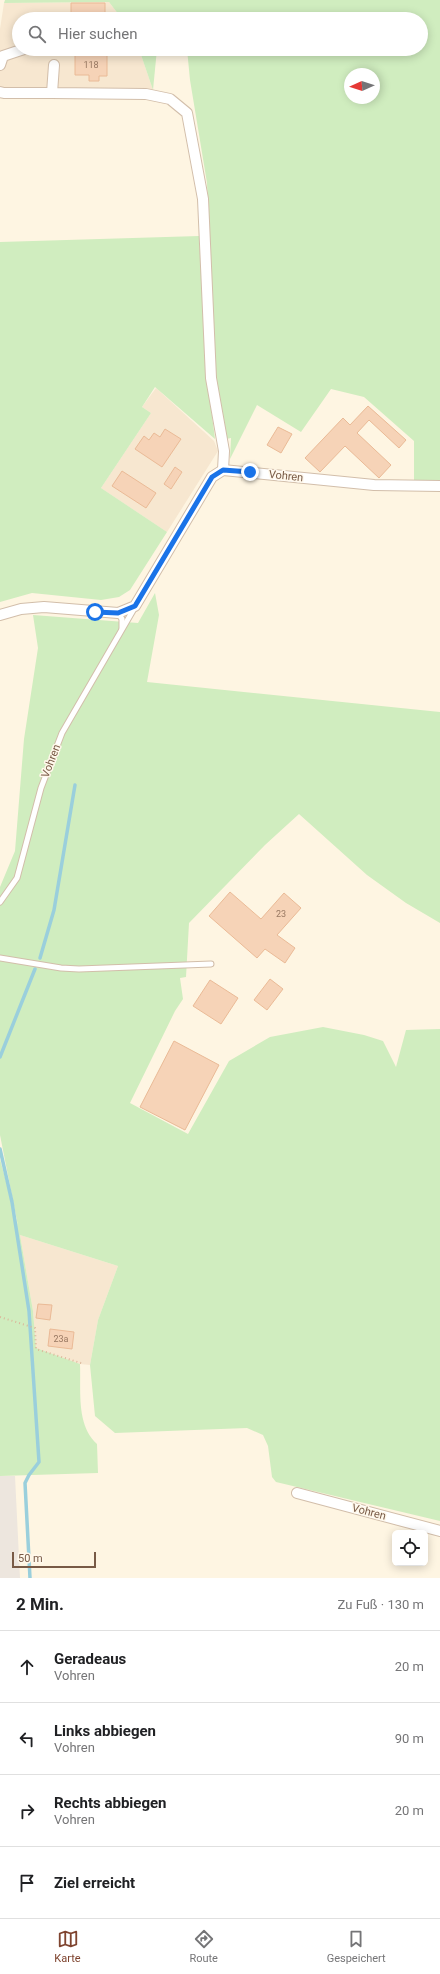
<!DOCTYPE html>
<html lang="de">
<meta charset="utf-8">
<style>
:root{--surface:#fff;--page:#f2f2f2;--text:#202124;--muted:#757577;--line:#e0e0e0;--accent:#7f442f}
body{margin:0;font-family:Roboto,sans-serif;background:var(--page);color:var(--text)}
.controls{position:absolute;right:12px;bottom:12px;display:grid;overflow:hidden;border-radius:6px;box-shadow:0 2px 10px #0003}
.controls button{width:36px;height:36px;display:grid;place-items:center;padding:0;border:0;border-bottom:1px solid var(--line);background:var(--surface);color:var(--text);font:20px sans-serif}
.compass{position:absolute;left:344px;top:68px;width:36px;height:36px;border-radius:50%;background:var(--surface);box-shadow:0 2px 10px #0003;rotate:267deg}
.scale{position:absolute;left:12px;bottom:10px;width:84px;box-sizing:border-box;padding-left:4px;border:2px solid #785a46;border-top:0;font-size:11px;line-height:14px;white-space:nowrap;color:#785a46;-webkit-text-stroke:3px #fff8eb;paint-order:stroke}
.stop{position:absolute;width:12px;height:12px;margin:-9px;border:3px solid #1a73e8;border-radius:50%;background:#fff}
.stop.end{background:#1a73e8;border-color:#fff;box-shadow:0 1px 4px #0008}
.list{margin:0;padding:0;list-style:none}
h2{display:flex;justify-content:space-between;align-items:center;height:52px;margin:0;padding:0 16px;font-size:17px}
h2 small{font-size:13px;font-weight:400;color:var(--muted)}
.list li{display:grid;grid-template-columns:26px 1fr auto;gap:12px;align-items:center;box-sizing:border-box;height:72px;padding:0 16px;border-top:1px solid var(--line)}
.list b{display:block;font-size:15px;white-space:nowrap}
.list p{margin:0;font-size:13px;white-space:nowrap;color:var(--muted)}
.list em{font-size:13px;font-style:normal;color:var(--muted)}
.icon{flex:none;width:22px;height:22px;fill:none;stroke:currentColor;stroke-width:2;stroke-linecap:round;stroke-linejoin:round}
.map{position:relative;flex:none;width:440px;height:1578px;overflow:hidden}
.search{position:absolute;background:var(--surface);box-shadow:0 2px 10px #0003;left:12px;right:12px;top:12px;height:44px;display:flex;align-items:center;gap:10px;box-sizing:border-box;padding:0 14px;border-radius:22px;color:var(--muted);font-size:15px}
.sheet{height:340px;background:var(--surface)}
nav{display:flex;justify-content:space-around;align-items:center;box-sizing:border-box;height:56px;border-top:1px solid var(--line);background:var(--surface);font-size:11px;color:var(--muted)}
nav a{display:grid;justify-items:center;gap:2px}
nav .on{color:var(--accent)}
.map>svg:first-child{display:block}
</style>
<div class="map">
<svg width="440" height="1578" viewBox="0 0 440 1578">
<rect width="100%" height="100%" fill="#fef5e2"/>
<g fill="#f7e7d0">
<path d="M109,2L122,19H19V49H139L153,90L131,97L0,95V29L4,3Z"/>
<path d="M156,388L214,441L218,451L167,532L101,488L151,413L142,407Z"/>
<path d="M20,1235L118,1266L98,1320L90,1365L80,1364L36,1349L33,1311Z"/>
</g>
<path fill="#ede6de" d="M0,1476H15L20,1578H0Z"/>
<g fill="#d0edbf" fill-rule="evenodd">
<path d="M5,0H440V481L414,482V441L364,397L331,389L301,432L257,405L230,459L231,438L226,439L215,380L207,183L190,80L187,49H421V19H122L109,2L4,3ZM350,74H374V98H350Z"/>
<path d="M139,49H157L153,90Z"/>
<path d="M199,236L207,377L215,439L155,387L142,407L151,413L101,488L167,532L130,590L119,597L101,600L32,593L0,602V242Z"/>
<path d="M155,593L159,615L147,682L440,712V923L406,903L367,875L299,814L265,845L189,923L186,977L180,978L183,999L175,1011L130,1103L188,1134L229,1061L270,1037L323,1027L364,1035L383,1041L396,1067L406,1030L440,1029V1521L276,1482L272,1477L268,1446L263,1435L247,1428L115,1433L95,1416L90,1365L98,1320L118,1266L20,1235L33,1311L36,1348L80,1364C81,1391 76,1425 97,1444L98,1473L0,1476V1159L18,1226L0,1135V887L15,851L24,739L38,648L33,615L138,623Z"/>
</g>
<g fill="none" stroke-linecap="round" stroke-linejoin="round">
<g stroke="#9acfdc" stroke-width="3.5">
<path d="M40,958L54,910L75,785"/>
<path d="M0,1057L35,969"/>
<path d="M0,1149L12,1202L29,1311L39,1462L29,1475L25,1483L30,1578"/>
</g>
</g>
<g fill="#f6d3b7" stroke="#eaba96">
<path d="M71,3H105V19H91V14H71Z"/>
<path d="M107,53V76H99V81H89V75H75V54Z"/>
<path d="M368,406L406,440L399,448L369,420L357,433L391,465L379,478L345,446L320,472L305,458L343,418L350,425Z"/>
<path d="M278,427L292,434L281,453L267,445Z"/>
<path d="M165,429L181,439L162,467L135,449L144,436L149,440L154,433L160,437Z"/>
<path d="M175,467L182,472L171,489L164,484Z"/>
<path d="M122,471L156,493L146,508L112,486Z"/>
<path d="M230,892L261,919L284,893L301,908L277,935L295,948L285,963L265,949L257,958L209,916Z"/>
<path d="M270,979L283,989L267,1010L254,1000Z"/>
<path d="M210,980L238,998L221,1024L193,1006Z"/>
<path d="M174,1041L219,1065L185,1130L140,1107Z"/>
<path d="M38,1304L52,1305L50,1320L36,1318Z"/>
<path d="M50,1329L74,1332L72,1349L48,1346Z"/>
</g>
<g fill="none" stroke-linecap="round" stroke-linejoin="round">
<defs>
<g id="lane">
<path d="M118,613L122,619V628"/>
<path d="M0,902L17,878L41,788L62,733L135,607"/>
<path d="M0,958L61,968L79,969L211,964"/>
</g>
<g id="street">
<path d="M0,65L3,56L24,49"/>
<path d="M54,65L52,93L146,94L170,99L187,113L203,199L211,378L224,451L223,470"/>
<path d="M0,92L4,93H52"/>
<path d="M0,615L21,609L44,607L118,613L135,606L212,477L223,470L374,485L440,486"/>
<path d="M297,1493L440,1531"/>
</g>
</defs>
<use href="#lane" stroke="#d2beaa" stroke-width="7"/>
<use href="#street" stroke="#d2beaa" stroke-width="12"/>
<path stroke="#dbb79a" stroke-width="2" stroke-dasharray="1 3" stroke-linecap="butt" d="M0,1317L35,1328L36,1349L84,1364"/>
<use href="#lane" stroke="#fff" stroke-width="5"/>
<use href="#street" stroke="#fff" stroke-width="10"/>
</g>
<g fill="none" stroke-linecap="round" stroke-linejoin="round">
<path stroke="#1a73e8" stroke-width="5" d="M95,612L118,613L135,606L212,477L223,470L250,472"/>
</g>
<g text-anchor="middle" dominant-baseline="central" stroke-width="3" stroke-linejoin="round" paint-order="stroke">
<g font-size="9" fill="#987862">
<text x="91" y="65">118</text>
<text x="281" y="914">23</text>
<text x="61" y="1339">23a</text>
</g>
<g font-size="11" fill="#785a46" stroke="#fff8eb">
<text transform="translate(286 476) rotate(6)">Vohren</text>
<text transform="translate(51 761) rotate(-69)">Vohren</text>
<text transform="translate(369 1512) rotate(15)">Vohren</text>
</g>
</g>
</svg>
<div class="controls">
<button><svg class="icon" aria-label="locate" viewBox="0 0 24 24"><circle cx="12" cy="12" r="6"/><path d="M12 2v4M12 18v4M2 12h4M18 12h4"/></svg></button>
</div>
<svg class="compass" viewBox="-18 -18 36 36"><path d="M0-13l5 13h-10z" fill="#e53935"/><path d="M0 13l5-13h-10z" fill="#757577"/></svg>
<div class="scale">50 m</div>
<div class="stop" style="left:95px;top:612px"></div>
<div class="stop end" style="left:250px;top:472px"></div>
<div class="search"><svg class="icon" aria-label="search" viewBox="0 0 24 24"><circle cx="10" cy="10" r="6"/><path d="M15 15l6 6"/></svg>Hier suchen</div>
</div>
<section class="sheet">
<h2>2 Min.<small>Zu Fuß · 130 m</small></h2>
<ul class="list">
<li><svg class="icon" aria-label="ahead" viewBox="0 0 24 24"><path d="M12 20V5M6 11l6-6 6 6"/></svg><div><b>Geradeaus</b><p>Vohren</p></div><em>20 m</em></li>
<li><svg class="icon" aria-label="left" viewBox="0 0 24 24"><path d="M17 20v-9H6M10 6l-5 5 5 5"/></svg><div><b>Links abbiegen</b><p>Vohren</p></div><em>90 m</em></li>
<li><svg class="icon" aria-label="right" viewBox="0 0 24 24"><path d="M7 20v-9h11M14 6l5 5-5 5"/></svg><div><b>Rechts abbiegen</b><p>Vohren</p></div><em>20 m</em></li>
<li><svg class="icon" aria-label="arrive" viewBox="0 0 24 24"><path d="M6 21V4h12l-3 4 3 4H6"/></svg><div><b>Ziel erreicht</b></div></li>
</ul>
</section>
<nav>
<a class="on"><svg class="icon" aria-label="map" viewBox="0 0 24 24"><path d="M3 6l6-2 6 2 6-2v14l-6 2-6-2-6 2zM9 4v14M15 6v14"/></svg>Karte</a>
<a><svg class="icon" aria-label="directions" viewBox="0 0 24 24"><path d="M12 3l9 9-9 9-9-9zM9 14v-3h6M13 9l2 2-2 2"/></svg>Route</a>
<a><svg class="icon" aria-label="saved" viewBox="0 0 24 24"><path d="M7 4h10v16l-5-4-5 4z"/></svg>Gespeichert</a>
</nav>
